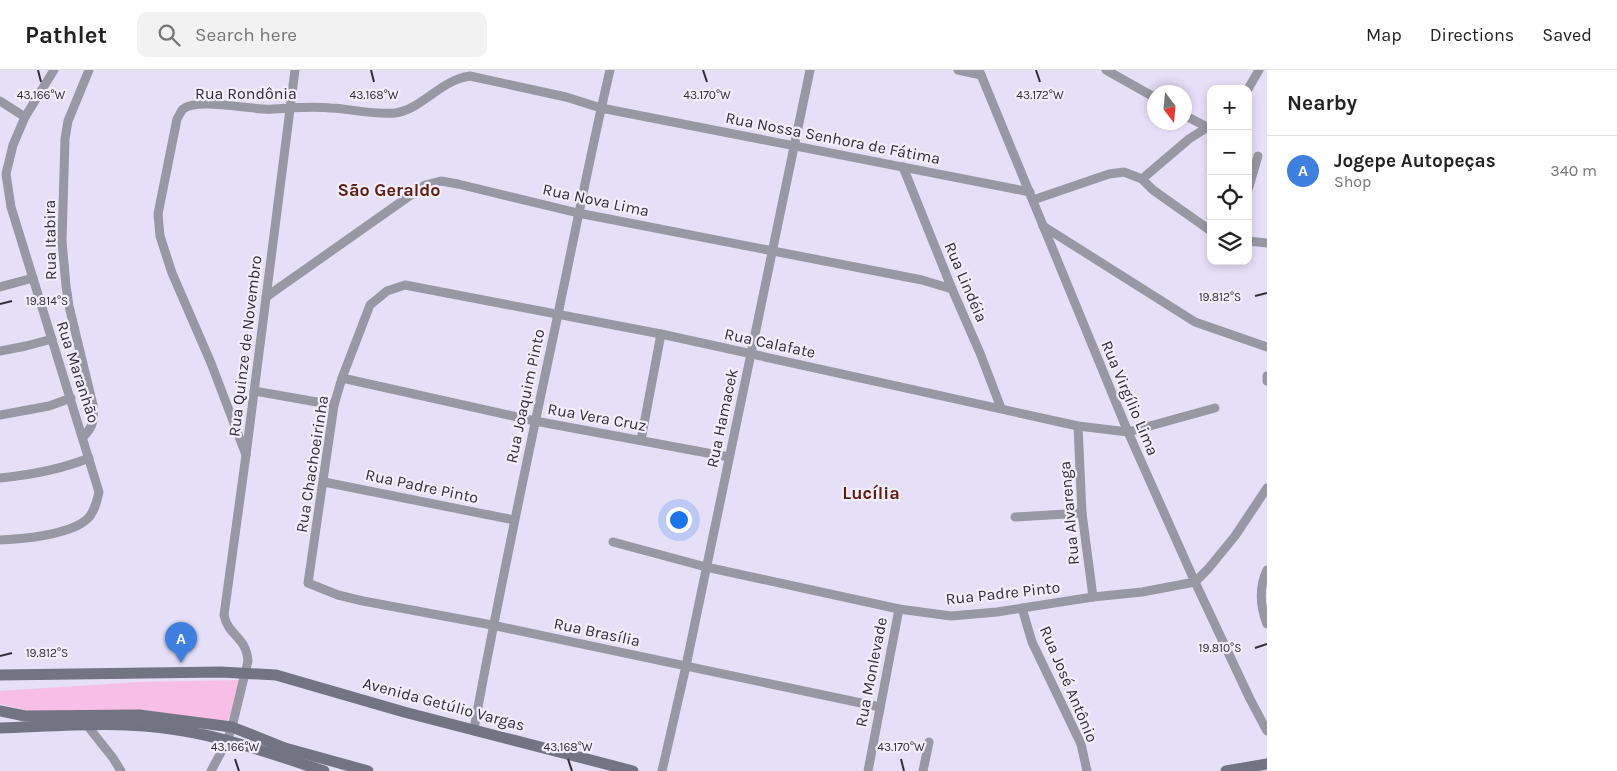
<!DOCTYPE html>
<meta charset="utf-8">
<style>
:root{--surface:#fff;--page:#f2f2f2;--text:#222;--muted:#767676;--line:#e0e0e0;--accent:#1a73e8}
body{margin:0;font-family:Karla,sans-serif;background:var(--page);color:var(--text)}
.controls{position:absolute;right:15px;top:15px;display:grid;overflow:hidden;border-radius:10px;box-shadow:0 2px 8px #0003}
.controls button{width:45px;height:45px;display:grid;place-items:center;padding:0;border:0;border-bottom:1px solid var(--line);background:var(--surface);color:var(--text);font:25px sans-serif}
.compass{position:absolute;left:1147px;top:15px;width:45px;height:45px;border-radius:50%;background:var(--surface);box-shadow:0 2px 8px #0003;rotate:164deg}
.you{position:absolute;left:678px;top:449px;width:18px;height:18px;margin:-12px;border:4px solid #fff;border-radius:50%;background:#1a73e8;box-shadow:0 0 0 8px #1a73e833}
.badge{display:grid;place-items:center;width:32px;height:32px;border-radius:50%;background:var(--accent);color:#fff;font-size:16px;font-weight:700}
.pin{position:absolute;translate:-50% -41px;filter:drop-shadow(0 1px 2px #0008)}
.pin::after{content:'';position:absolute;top:26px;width:18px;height:15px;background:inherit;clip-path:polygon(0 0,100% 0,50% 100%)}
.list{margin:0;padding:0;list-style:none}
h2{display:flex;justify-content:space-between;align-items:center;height:65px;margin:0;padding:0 20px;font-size:21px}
h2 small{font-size:16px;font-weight:400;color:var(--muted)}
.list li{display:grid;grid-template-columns:32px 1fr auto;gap:15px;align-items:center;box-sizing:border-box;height:70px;padding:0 20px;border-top:1px solid var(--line)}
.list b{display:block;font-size:19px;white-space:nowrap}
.list p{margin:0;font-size:16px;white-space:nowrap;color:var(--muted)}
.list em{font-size:16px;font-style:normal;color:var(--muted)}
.icon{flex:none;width:28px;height:28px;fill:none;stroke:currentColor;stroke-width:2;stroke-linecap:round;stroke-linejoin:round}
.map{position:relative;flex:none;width:1267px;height:701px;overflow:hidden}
header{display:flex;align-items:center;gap:30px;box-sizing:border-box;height:70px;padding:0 25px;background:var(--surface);border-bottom:1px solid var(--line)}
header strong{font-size:24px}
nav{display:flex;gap:28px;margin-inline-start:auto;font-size:18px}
.search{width:350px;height:45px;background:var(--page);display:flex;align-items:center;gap:12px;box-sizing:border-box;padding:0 18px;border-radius:10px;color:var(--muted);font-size:19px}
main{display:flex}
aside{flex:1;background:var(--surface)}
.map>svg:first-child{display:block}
</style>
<header>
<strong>Pathlet</strong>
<div class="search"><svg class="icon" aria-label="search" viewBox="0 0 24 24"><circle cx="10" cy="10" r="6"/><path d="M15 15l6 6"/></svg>Search here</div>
<nav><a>Map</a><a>Directions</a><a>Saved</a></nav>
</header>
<main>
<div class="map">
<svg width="1267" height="701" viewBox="0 0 1267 701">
<rect width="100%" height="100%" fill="#e6dff8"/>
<path fill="#f7bfe6" d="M241,610L234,636L227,651L32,642L0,634V621L139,612Z"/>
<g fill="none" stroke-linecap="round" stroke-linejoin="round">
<g stroke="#9798a3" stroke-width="9">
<path d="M958,0L981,5"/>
<path d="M979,0L1128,362L1195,512L1250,629L1267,661"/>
<path d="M1106,0L1154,27"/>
<path d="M1248,19L1259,0"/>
<path d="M0,31L25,47"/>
<path d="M1184,45L1207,57"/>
<path d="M903,97L952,219L980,283L1001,338"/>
<path d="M1142,109L1189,69L1211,55"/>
<path d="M1248,120L1258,86"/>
<path d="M1033,130L1109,104L1124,102L1142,109L1153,120L1211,161"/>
<path d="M1043,156L1195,252L1267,277"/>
<path d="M1248,171L1267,173"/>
<path d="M0,217L33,208"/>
<path d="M266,227L425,115L441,111L458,114L578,143L922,210L952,219"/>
<path d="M0,281L26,276L52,269"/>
<path d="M1267,306V311"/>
<path d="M342,308L535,351L729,387"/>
<path d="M254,321L334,335"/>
<path d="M0,345L49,336L71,328"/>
<path d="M1078,356L1082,443L1093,527"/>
<path d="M83,367C94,356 94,350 93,335L69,236L66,216L62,171L65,69L68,51L89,0"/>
<path d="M641,370L661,264"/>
<path d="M246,385L211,293L172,203L160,166L158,144L177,49C179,46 181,41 183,39C199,27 253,41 274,39C293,38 312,36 331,38C352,39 374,45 395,43C421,40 440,10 470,6L566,27L601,38L1030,122"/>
<path d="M0,408C30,405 62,399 89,388"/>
<path d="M324,412L514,450"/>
<path d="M1015,447L1082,443"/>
<path d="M0,470C23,469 68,465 86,450C94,444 97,431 99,422L11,137L6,104L13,75L25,47L54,0"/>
<path d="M613,472L706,497L899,539L951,546L997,542L1093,527L1142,522L1195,512L1208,499L1235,466L1267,418"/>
<path d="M1267,500C1259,517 1260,536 1267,554"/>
<path d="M1022,538L1032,572L1081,674L1087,701"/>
<path d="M880,637L492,555L363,531L338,525L308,513L334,335L342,308L370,235L387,221L405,215L661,264L1078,356L1128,362L1215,338"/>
<path d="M86,654L113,688L121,701"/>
<path d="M474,659C499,520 529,382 558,244C575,163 591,81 610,0"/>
<path d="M211,701L227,671L232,657L248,591C246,566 228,566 224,545L246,385L295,0"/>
<path d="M662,701L686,596L810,0"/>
<path d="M868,701L899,539"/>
<path d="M923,701L929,672"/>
</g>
<g stroke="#727483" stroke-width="11">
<path d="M0,605L221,602L276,605L404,642L633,701"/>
<path d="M0,641L25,646L139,645L232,657L285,678L368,701"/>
<path d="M0,658C59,656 119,650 178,660C225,667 279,686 324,701"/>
<path d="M1226,701L1267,694"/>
</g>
</g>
<path fill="none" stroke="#312e37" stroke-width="2" d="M38,0L41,12M371,0L374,12M703,0L707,12M1036,0L1040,12M1255,226L1267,223M0,234L12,231M1255,578L1267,574M0,586L12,583M235,689L239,701M568,689L572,701M901,689L904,701"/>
<g text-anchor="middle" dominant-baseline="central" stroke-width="4.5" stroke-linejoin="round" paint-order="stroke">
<g font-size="16" fill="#312e37" stroke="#f2eefd">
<text x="246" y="23">Rua Rondônia</text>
<text transform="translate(833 68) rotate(11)">Rua Nossa Senhora de Fátima</text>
<text transform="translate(596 130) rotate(12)">Rua Nova Lima</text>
<text transform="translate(50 170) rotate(-91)">Rua Itabira</text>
<text transform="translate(966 212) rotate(67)">Rua Lindéia</text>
<text transform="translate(770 273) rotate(12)">Rua Calafate</text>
<text transform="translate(245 276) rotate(-83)">Rua Quinze de Novembro</text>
<text transform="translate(78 302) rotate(72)">Rua Maranhão</text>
<text transform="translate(525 326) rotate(-78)">Rua Joaquim Pinto</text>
<text transform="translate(1130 328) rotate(67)">Rua Virgílio Lima</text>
<text transform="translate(597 347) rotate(10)">Rua Vera Cruz</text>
<text transform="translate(722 348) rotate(-78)">Rua Hamacek</text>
<text transform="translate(312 394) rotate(-81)">Rua Chachoeirinha</text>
<text transform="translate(422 416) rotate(12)">Rua Padre Pinto</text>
<text transform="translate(1069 443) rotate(-95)">Rua Alvarenga</text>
<text transform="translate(1003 523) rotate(-6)">Rua Padre Pinto</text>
<text transform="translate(597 562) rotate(12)">Rua Brasília</text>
<text transform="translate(871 602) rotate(-79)">Rua Monlevade</text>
<text transform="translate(1069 614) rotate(67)">Rua José Antônio</text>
<text transform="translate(444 634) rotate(15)">Avenida Getúlio Vargas</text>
</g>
<g font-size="18" font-weight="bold" fill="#5f1d0b" stroke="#f2eefd">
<text x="389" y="120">São Geraldo</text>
<text x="871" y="423">Lucília</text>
</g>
</g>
<g font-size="12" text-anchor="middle" fill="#312e37" stroke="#f2eefd" stroke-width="4.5" stroke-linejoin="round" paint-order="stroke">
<text x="41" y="29">43.166°W</text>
<text x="374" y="29">43.168°W</text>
<text x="707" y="29">43.170°W</text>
<text x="1040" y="29">43.172°W</text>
<text x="1220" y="231">19.812°S</text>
<text x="47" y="235">19.814°S</text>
<text x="1220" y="582">19.810°S</text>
<text x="47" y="587">19.812°S</text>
<text x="235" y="681">43.166°W</text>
<text x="568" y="681">43.168°W</text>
<text x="901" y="681">43.170°W</text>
</g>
</svg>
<div class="controls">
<button>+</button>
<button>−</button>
<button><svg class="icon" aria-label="locate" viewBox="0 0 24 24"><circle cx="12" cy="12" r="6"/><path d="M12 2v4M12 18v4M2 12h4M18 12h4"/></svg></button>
<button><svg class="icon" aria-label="layers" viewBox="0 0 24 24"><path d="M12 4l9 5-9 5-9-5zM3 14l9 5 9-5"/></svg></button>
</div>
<svg class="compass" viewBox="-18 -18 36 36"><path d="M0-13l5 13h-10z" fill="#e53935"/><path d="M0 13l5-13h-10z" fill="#767676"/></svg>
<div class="you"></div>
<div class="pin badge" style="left:181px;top:593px;background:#3f7fe0">A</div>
</div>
<aside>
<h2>Nearby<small></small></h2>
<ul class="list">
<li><span class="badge" style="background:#3f7fe0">A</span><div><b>Jogepe Autopeças</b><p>Shop</p></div><em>340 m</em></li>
</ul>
</aside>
</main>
